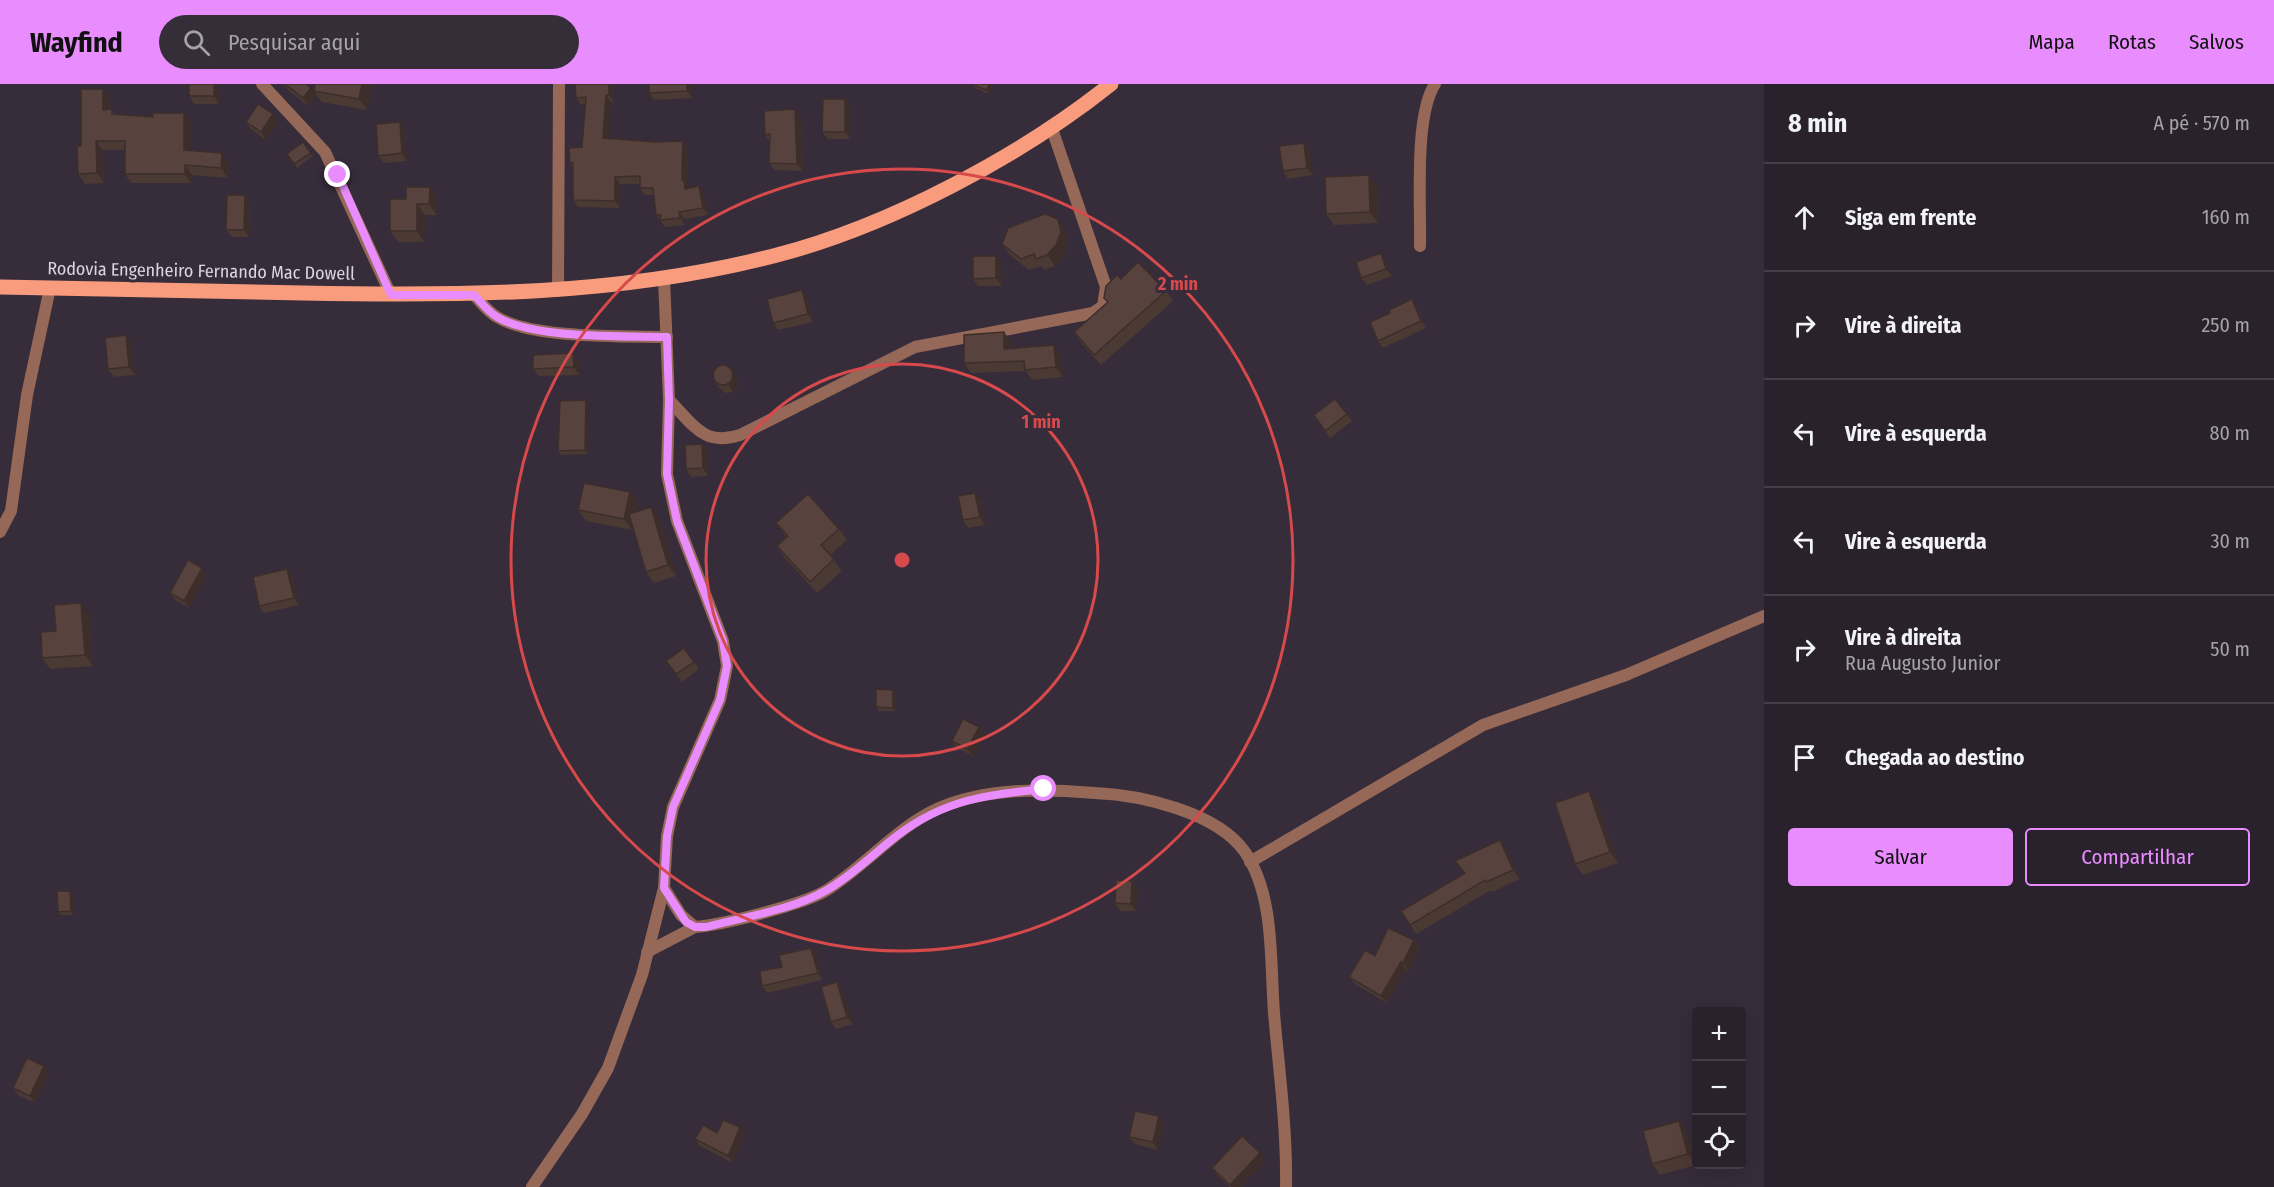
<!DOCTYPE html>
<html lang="pt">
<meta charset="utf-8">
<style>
:root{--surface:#29212c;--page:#352e38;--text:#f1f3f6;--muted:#a5a3a9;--line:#453e48;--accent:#e98dfe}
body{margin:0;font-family:"Fira Sans Condensed",sans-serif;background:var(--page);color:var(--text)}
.controls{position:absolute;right:18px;bottom:18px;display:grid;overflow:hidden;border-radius:6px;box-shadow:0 6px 24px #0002}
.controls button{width:54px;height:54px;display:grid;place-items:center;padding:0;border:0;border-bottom:2px solid var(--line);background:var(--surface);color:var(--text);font:30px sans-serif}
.stop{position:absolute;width:18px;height:18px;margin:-14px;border:4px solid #e98dfe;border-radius:50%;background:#fff}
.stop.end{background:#e98dfe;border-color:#fff;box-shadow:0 2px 6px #0008}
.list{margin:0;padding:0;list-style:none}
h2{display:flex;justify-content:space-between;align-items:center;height:78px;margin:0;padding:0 24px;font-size:26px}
h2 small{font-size:20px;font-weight:400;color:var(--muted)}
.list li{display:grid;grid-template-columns:39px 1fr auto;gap:18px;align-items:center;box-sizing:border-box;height:108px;padding:0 24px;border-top:2px solid var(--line)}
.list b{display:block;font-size:22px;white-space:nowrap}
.list p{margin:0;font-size:20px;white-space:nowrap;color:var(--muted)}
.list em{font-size:20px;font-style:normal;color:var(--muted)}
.actions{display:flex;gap:12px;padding:18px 24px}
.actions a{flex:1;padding:14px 0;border:2px solid var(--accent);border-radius:6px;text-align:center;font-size:21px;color:var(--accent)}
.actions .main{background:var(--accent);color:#111}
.icon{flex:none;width:33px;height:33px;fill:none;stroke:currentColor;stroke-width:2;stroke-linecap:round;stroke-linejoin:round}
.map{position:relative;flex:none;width:1764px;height:1103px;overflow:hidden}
header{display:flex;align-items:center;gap:36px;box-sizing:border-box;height:84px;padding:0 30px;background:var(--accent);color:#111}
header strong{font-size:28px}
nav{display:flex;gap:33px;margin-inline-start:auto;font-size:21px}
.search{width:420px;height:54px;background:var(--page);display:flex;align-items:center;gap:15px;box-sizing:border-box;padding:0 21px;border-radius:33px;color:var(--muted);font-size:22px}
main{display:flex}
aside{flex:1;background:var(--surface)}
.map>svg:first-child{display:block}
</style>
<header>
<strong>Wayfind</strong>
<div class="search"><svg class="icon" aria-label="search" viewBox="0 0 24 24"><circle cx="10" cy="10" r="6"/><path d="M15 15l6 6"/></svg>Pesquisar aqui</div>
<nav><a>Mapa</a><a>Rotas</a><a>Salvos</a></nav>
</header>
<main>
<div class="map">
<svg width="1764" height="1103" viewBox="0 0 1764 1103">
<rect width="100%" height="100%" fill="#372c3a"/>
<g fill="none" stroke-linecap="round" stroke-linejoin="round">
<g stroke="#956858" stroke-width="12">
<path d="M262,0L325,68L391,211"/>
<path d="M1420,162C1421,121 1414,32 1435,0"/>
<path d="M558,207L559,0"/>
<path d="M474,211C481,218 488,228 497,233C533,255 624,252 667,253"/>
<path d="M669,316C693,340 703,363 740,351L915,263L1093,229L1103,222L1106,203L1051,42"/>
<path d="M0,448L11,427L27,311L50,204"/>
<path d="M1250,778L1483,641L1626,591L1764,532"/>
<path d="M664,804L681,831L695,843C722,841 805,820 827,806C865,782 896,744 937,725C986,703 1044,705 1095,709C1141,711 1217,728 1245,768C1275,812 1270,878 1274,929C1279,987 1287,1044 1286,1103"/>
<path d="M647,868L695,843"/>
<path d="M532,1103L582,1030L608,984L642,891L664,804L667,752L673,723L720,616L727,582L723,557L677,437L667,390L669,316L664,194"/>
</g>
<path stroke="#f89c7d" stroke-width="15" d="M0,203C101,205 202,207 303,209C462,212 621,212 777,171C889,142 1021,72 1111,0"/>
</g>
<g fill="#4b3934">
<path d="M189,0H219V20H194L189,12Z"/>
<path d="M284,0H306L317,12L308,22L288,6Z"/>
<path d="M372,0L367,26L322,18L314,7Z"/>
<path d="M613,0L614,18H611L608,54L656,58L683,57L688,64L687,100L689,104L704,110L708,131L684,135V141L665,143L656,131L654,111H645L640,104V100H620V124L578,123L573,116V85L570,79L582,63L585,20L581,21L576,14Z"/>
<path d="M649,0H691L692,14L654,16L649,9Z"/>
<path d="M973,0H993L989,10L975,4Z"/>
<path d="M110,14V25H112L115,30L191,39L190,67L229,79L228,94L192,91L191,99H131L125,90V66H102L104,99L85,100L78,90L81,62Z"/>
<path d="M845,15L850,23V55H828L822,48Z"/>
<path d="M801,33L803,87L775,86L769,79L770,58L765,51Z"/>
<path d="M246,38H278L266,56L251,45Z"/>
<path d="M405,46L407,77L384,79L378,72Z"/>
<path d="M303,58L313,72L297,84L287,70Z"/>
<path d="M1309,66L1313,91L1288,95L1283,87Z"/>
<path d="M1369,91L1377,102L1378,139L1334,141L1326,130Z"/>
<path d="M430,103L437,115V131H425L424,158H398L390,147L406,115Z"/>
<path d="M250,118L249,153H232L226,146Z"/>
<path d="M1066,147L1068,159L1064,172L1055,182L1044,186L1041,182L1029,186L1010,171L1002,160Z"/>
<path d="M1386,177L1392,192L1367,201L1361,194Z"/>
<path d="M1002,179V202H978L973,195Z"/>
<path d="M1121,195L1166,207L1173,217L1101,281L1081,259L1074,248L1108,219L1104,214Z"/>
<path d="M807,214L813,238L778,246L773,239Z"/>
<path d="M1417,223L1426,244L1383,264L1378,257Z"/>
<path d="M1011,258V264L1061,271L1063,293L1032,296L1026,287L971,289L964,279Z"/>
<path d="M131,259L135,291L114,293L108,285Z"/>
<path d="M573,269L579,277V291L539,292L533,285Z"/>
<path d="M737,294L738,303L733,308L726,309L718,303L713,295Z"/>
<path d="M588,320V370L561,371L558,367Z"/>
<path d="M1347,330L1352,337L1330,354L1314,331Z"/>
<path d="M702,360L708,367V392L691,393L686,385Z"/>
<path d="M630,408L638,419L636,428L659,434L676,492L654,499L646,488L633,443L632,446L586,437L578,426Z"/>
<path d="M981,416L985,441L968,444L963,436Z"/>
<path d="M776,439L839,445L847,456L830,471L842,487L817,509L784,473L777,462L786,453Z"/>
<path d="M287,485L292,492L299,521L264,529L259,522Z"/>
<path d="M207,491L189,524L175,516L170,509Z"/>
<path d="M89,530L93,582L50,585L42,574L56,547Z"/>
<path d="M684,564L699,585L682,598L666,577Z"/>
<path d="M896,609L895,627H879L876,623Z"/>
<path d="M984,651L973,672L957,664L952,657Z"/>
<path d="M1597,718L1618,779L1583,791L1575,780Z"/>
<path d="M1500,756L1506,766L1520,795L1492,808L1491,806L1416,850L1410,841L1464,789L1455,777Z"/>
<path d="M1132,797L1137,805L1136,827H1120L1115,819Z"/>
<path d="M73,810V831H61L58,828Z"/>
<path d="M1414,856L1420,864L1409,887L1406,886L1387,919L1355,900L1349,893L1375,872Z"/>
<path d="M811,864L816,870L822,896L767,909L762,902L782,883Z"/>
<path d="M842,906L853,940L836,945L831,938Z"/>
<path d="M44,982L49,990L35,1019L18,1011L13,1004Z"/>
<path d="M1159,1032L1164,1039L1158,1066L1135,1060L1129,1053Z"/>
<path d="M1679,1037L1687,1049L1696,1081L1660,1091L1652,1080Z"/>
<path d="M717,1049L745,1050L733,1079L700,1062L695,1055Z"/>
<path d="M1265,1077L1241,1103H1230L1217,1091L1212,1084Z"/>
</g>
<g fill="#3d2e2b">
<path d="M214,0H219V20L214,12Z"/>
<path d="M362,0H372L367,26L359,15Z"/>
<path d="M609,0H613L614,18L609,11Z"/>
<path d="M687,0H691L692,14L687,7Z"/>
<path d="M989,0H993L989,10L987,6Z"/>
<path d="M311,4L317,12L308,22L303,14Z"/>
<path d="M103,5L110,14V35L103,26Z"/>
<path d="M606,11L611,18L608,61L603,54Z"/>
<path d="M845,15L850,23V55L845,48Z"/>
<path d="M795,25L801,33L803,87L797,80Z"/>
<path d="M184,29L191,39L190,75L184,66Z"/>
<path d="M273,30L278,38L266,56L261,48Z"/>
<path d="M400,38L405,46L407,77L402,69Z"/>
<path d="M96,57L102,66L104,99L97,89Z"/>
<path d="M683,57L688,64L687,100L689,103L690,112L685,105L682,96Z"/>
<path d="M1304,59L1309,66L1313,91L1307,84Z"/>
<path d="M222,69L229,79L228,94L221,84Z"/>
<path d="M185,81L192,91L191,99L185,90Z"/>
<path d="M1369,91L1377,102L1378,139L1370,128Z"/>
<path d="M615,93L620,100V124L615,117Z"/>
<path d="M699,102L704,110L708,131L703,124Z"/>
<path d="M430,103L437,115V131L429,120Z"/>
<path d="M245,111L250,118L249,153L244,146Z"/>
<path d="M417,120L425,131L424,158L417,147Z"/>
<path d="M679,128L684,135V141L680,134Z"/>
<path d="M1058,135L1066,147L1068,159L1064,172L1055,182L1047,171Z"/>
<path d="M1381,169L1386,177L1392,192L1386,185Z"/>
<path d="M996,172L1002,179V202L996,194Z"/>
<path d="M802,206L807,214L813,238L808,230Z"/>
<path d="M1412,215L1417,223L1426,244L1421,237Z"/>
<path d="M1004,248L1011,258V275L1004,265Z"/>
<path d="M126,251L131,259L135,291L129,283Z"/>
<path d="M1054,261L1061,271L1063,293L1056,283Z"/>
<path d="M573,269L579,277V291L574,283Z"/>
<path d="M731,286L737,294L738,303L733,308L728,300Z"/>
<path d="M586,316L588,320V370L585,366Z"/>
<path d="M702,360L708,367V392L703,384Z"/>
<path d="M630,408L638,419L632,446L624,435Z"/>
<path d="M975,409L981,416L985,441L980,433Z"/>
<path d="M651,423L659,434L676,492L668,481Z"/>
<path d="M202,484L207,491L189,524L184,517Z"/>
<path d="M287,485L292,492L299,521L294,514Z"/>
<path d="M81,519L89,530L93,582L85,571Z"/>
<path d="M893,606L896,609L895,627L893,624Z"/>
<path d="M979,643L984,651L973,672L967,665Z"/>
<path d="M1589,707L1597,718L1618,779L1610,768Z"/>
<path d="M1500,756L1506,766L1520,795L1513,786Z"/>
<path d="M1132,797L1137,805L1136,827L1131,820Z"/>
<path d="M70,807L73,810V831L71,827Z"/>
<path d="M1414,856L1420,864L1409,887L1403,879Z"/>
<path d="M811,864L816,870L822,896L818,889Z"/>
<path d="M1401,878L1406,886L1387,919L1381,912Z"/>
<path d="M837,898L842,906L853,940L847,933Z"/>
<path d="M44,982L49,990L35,1019L30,1012Z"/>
<path d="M1159,1032L1164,1039L1158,1066L1153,1058Z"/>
<path d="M1679,1037L1687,1049L1696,1081L1688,1070Z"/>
<path d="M740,1043L745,1050L733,1079L728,1072Z"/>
<path d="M1260,1069L1265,1077L1241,1103H1232L1230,1101Z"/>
</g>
<g fill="#57423d" stroke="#3d2e2b" stroke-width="1.5">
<rect x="189" y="0" width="25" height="12"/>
<path d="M285,0H306L311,4L303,14Z"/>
<path d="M315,0H362L359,15L314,7Z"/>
<path d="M575,0H609V11H606L603,54L656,58L683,57L682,96H684L685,105L699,102L703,124L679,128L680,134L660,136L661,131H656L653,104H640V92L615,93V117L573,116V79H570L569,64L582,63L586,13L576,14Z"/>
<path d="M649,0H687V7L649,9Z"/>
<path d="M973,0H989L987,6L973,1Z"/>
<path d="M81,5H103V26L112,25V30L153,33V29H184V66L222,69L221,84L185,81V90H125V57H96L97,89L78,90L77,62H81Z"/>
<path d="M823,15H845V48H822Z"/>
<path d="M258,20L273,30L261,48L246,38Z"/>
<path d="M795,25L797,80L769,79L770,50L765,51L764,27Z"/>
<path d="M400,38L402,69L378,72L376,40Z"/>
<path d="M303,58L311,69L294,80L287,70Z"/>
<path d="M1304,59L1307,84L1283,87L1279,62Z"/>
<path d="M1369,91L1370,128L1326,130L1325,93Z"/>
<path d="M406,103H430L429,120H417V147H390V115H406Z"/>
<path d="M227,111H245L244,146H226Z"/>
<path d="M1045,130L1058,135L1061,148L1056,161L1047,171L1036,175L1034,170L1021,175L1002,160L1008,144Z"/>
<path d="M1381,169L1386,185L1361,194L1356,178Z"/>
<path d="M973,172H996V194L973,195Z"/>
<path d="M1138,178L1166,207L1094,271L1074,248L1108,218L1104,214L1106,202L1117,191L1121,195Z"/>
<path d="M802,206L808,230L773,239L767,215Z"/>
<path d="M1412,215L1421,237L1378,257L1370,238L1390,229L1389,226Z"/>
<path d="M1004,248V265L1054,261L1056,283L1025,286L1024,277L964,279V251Z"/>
<path d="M126,251L129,283L108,285L105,254Z"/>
<path d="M573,269L574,283L533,285V271Z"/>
<circle cx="723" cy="291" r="10"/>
<path d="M1335,315L1347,330L1325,347L1314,331Z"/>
<path d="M586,316L585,366L558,367L560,317Z"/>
<path d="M702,360L703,384L686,385L685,361Z"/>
<path d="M584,399L630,408L624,435L578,426Z"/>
<path d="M975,409L980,433L963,436L958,412Z"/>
<path d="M808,410L839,445L821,461L834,475L810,498L777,462L788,452L776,439Z"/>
<path d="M651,423L668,481L646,488L629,430Z"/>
<path d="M188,476L202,484L184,517L170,509Z"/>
<path d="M287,485L294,514L259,522L253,493Z"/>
<path d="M81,519L85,571L42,574L41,548L56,547L54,521Z"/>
<path d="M684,564L694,578L676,590L666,577Z"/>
<path d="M876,605L893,606V624L876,623Z"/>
<path d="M963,635L979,643L967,665L952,657Z"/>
<path d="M1589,707L1610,768L1575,780L1555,719Z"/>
<path d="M1500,756L1513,786L1486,798L1485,796L1410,841L1401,827L1465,789L1455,777Z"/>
<path d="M1116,796L1132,797L1131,820L1115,819Z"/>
<path d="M57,807H70L71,827L58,828Z"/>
<path d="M1388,844L1414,856L1403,879L1401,878L1381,912L1349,893L1365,866L1375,872Z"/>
<path d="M811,864L818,889L762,902L760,887L782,883L779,871Z"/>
<path d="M837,898L847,933L831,938L821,903Z"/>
<path d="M27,974L44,982L30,1012L13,1004Z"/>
<path d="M1135,1027L1159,1032L1153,1058L1129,1053Z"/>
<path d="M723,1036L740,1043L728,1072L695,1055L703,1041L717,1049Z"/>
<path d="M1679,1037L1688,1070L1652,1080L1643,1047Z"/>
<path d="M1242,1052L1260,1069L1230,1101L1212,1084Z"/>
</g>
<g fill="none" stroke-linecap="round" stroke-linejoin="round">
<path stroke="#e98dfe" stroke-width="8" d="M338,91L391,211H474C481,218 488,228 497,233C533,255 624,252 667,253L669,316L667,390L677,437L723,557L727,582L720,616L673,723L667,752L664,804L686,838L695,843H706C743,833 792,826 825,807C851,793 874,769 898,751C944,716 988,710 1044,705"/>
</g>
<g fill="none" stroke="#d74a4c" stroke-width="3">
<circle cx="902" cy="476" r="196"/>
<circle cx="902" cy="476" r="391"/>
</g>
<g text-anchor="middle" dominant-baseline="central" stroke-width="6" stroke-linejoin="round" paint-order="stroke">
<g font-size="18" fill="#dcd4de" stroke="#372c3a">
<text transform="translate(201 187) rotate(1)">Rodovia Engenheiro Fernando Mac Dowell</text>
</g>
</g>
<circle cx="902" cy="476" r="9" fill="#d74a4c" stroke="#372c3a" stroke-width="3"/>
<g font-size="18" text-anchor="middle" font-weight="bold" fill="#d74a4c" stroke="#372c3a" stroke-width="6" stroke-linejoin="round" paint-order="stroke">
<text x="1178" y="206">2 min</text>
<text x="1041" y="344">1 min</text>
</g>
</svg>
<div class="controls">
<button>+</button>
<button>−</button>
<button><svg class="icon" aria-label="locate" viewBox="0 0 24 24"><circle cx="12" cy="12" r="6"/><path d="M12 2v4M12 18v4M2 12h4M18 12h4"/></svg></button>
</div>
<div class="stop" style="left:1044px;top:705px"></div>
<div class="stop end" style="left:338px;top:91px"></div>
</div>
<aside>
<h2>8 min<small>A pé · 570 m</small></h2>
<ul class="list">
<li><svg class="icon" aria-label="ahead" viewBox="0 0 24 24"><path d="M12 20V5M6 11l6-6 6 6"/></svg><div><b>Siga em frente</b></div><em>160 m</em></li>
<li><svg class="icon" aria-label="right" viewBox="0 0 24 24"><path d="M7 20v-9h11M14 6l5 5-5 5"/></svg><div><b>Vire à direita</b></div><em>250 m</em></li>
<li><svg class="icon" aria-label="left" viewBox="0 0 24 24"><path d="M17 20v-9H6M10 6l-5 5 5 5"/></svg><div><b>Vire à esquerda</b></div><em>80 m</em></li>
<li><svg class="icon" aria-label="left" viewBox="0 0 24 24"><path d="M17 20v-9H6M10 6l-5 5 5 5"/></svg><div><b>Vire à esquerda</b></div><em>30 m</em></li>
<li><svg class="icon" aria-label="right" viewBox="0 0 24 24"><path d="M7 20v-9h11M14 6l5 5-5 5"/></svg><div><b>Vire à direita</b><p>Rua Augusto Junior</p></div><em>50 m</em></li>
<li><svg class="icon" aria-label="arrive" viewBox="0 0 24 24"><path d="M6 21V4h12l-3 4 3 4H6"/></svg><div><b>Chegada ao destino</b></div></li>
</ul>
<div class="actions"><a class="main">Salvar</a><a>Compartilhar</a></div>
</aside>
</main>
